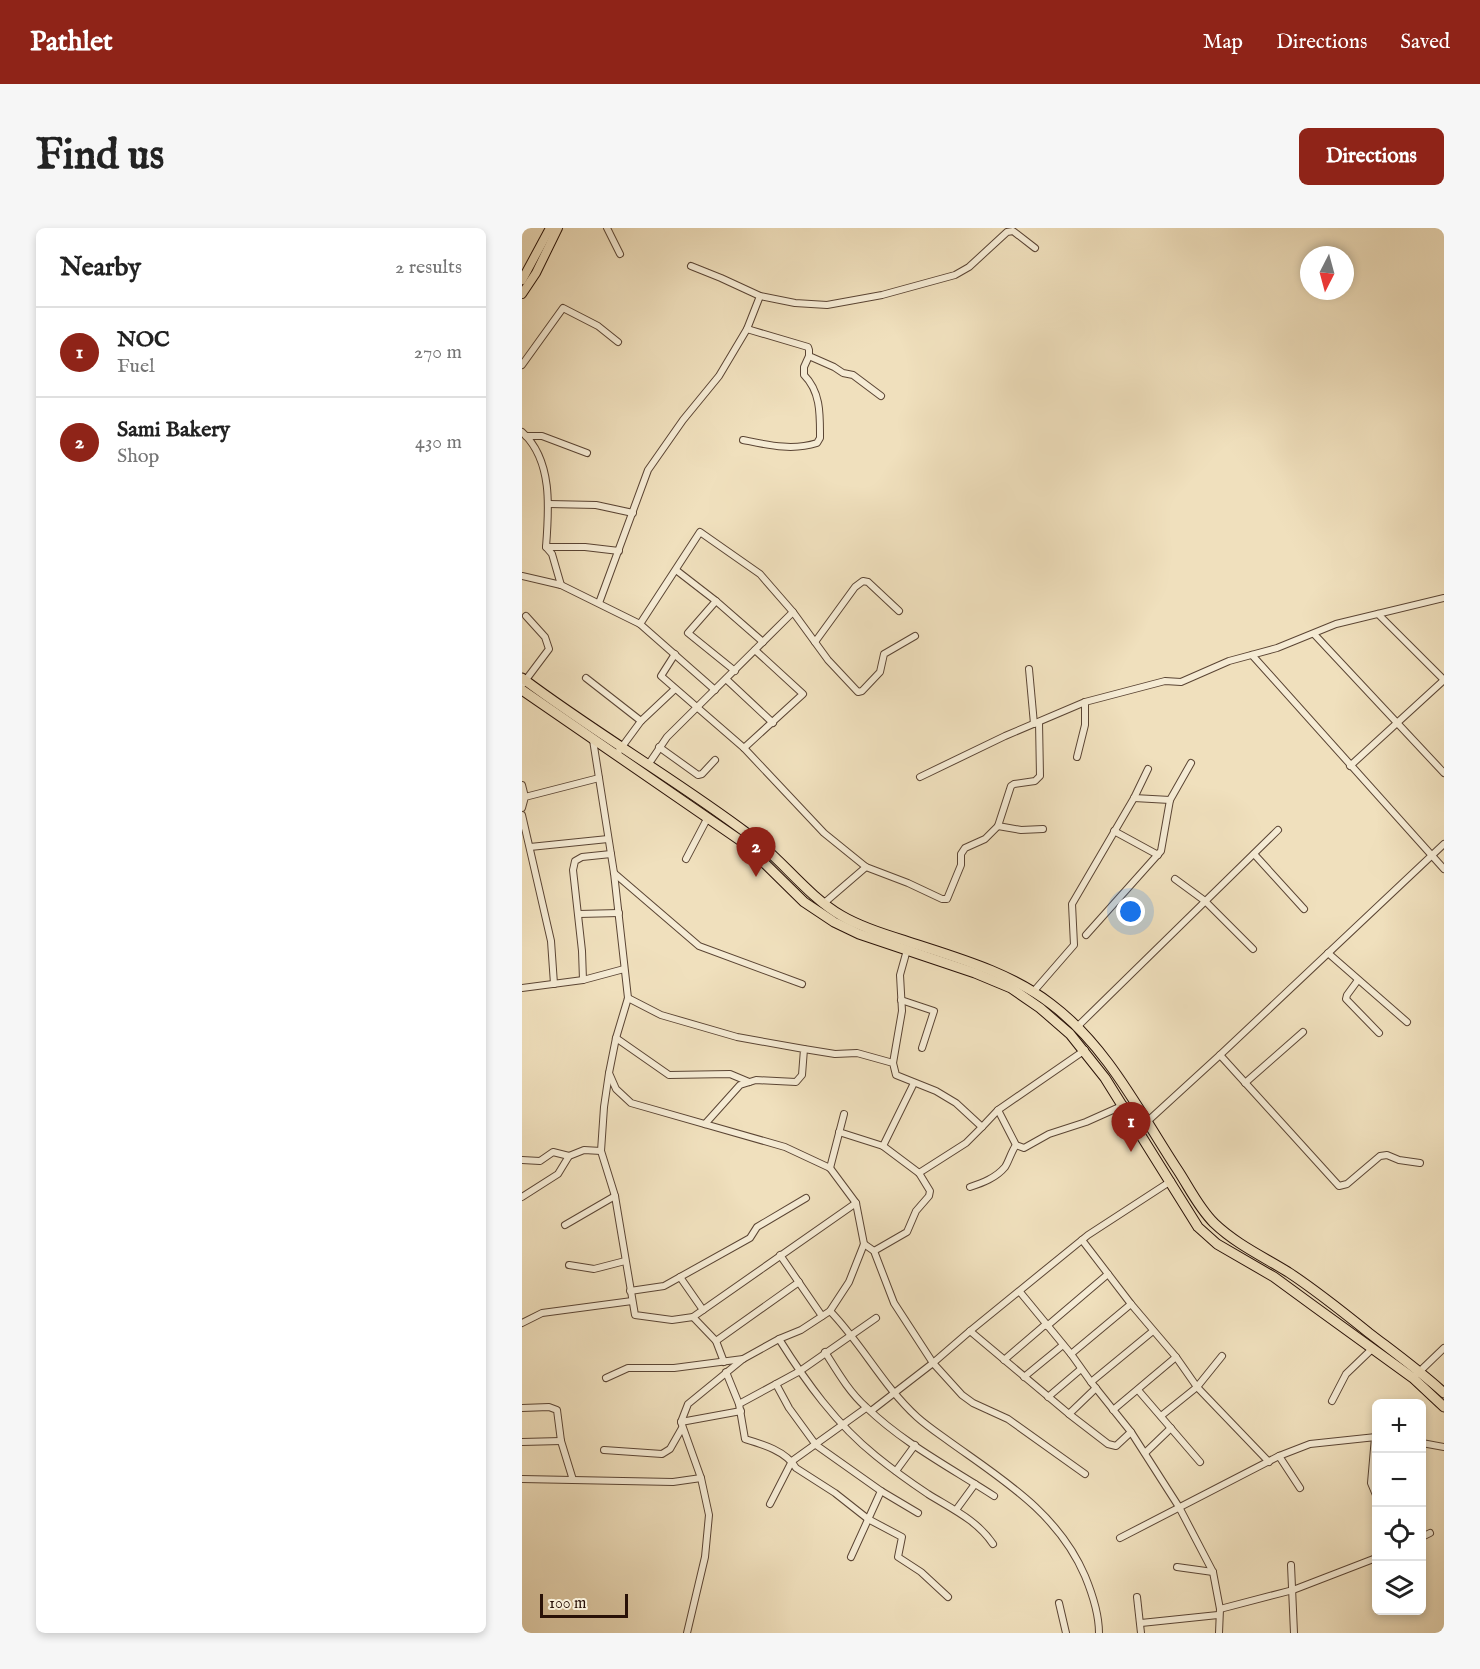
<!DOCTYPE html>
<meta charset="utf-8">
<style>
:root{--surface:#fff;--page:#f6f6f6;--text:#222;--muted:#767676;--line:#e0e0e0;--accent:#8f2418}
body{margin:0;font-family:"IM FELL English",serif;background:var(--page);color:var(--text)}
.controls{position:absolute;right:18px;bottom:18px;display:grid;overflow:hidden;border-radius:9px;box-shadow:0 3px 9px #0003}
.controls button{width:54px;height:54px;display:grid;place-items:center;padding:0;border:0;border-bottom:2px solid var(--line);background:var(--surface);color:var(--text);font:30px sans-serif}
.compass{position:absolute;left:778px;top:18px;width:54px;height:54px;border-radius:50%;background:var(--surface);box-shadow:0 3px 9px #0003;rotate:186deg}
.scale{position:absolute;left:18px;bottom:15px;width:88px;box-sizing:border-box;padding-left:6px;border:3px solid #291107;border-top:0;font-size:16px;line-height:21px;white-space:nowrap;color:#291107;-webkit-text-stroke:4px #f5ebd4;paint-order:stroke}
.you{position:absolute;left:609px;top:684px;width:21px;height:21px;margin:-15px;border:4px solid #fff;border-radius:50%;background:#1a73e8;box-shadow:0 0 0 9px #1a73e833}
.badge{display:grid;place-items:center;width:39px;height:39px;border-radius:50%;background:var(--accent);color:#fff;font-size:20px;font-weight:700}
.pin{position:absolute;translate:-50% -50px;filter:drop-shadow(0 2px 3px #0008)}
.pin::after{content:'';position:absolute;top:32px;width:21px;height:18px;background:inherit;clip-path:polygon(0 0,100% 0,50% 100%)}
.list{margin:0;padding:0;list-style:none}
h2{display:flex;justify-content:space-between;align-items:center;height:78px;margin:0;padding:0 24px;font-size:26px}
h2 small{font-size:20px;font-weight:400;color:var(--muted)}
.list li{display:grid;grid-template-columns:39px 1fr auto;gap:18px;align-items:center;box-sizing:border-box;height:90px;padding:0 24px;border-top:2px solid var(--line)}
.list b{display:block;font-size:22px;white-space:nowrap}
.list p{margin:0;font-size:20px;white-space:nowrap;color:var(--muted)}
.list em{font-size:20px;font-style:normal;color:var(--muted)}
.icon{flex:none;width:33px;height:33px;fill:none;stroke:currentColor;stroke-width:2;stroke-linecap:round;stroke-linejoin:round}
.map{position:relative;flex:none;width:922px;height:1405px;overflow:hidden;border-radius:9px}
header{display:flex;align-items:center;gap:36px;box-sizing:border-box;height:84px;padding:0 30px;background:var(--accent);color:#fff}
header strong{font-size:28px}
nav{display:flex;gap:33px;margin-inline-start:auto;font-size:21px}
.intro{display:flex;align-items:center;justify-content:space-between;box-sizing:border-box;height:144px;padding:0 36px}
h1{margin:0;font-size:42px}
.button{padding:15px 27px;border-radius:9px;background:var(--accent);color:#fff;font-size:21px;font-weight:700}
main{display:flex;gap:36px;padding:0 36px}
aside{flex:1;background:var(--surface);border-radius:9px;box-shadow:0 3px 9px #0003}
.map>svg:first-child{display:block}
</style>
<header>
<strong>Pathlet</strong>
<nav><a>Map</a><a>Directions</a><a>Saved</a></nav>
</header>
<div class="intro"><h1>Find us</h1><a class="button">Directions</a></div>
<main>
<aside>
<h2>Nearby<small>2 results</small></h2>
<ul class="list">
<li><span class="badge">1</span><div><b>NOC</b><p>Fuel</p></div><em>270 m</em></li>
<li><span class="badge">2</span><div><b>Sami Bakery</b><p>Shop</p></div><em>430 m</em></li>
</ul>
</aside>
<div class="map">
<svg width="922" height="1405" viewBox="0 0 922 1405">
<rect width="100%" height="100%" fill="#f0e0bd"/>
<filter id="stains"><feTurbulence type="fractalNoise" baseFrequency=".00333" numOctaves="4"/><feColorMatrix values="0 0 0 0 .2 0 0 0 0 .09 0 0 0 0 .02 0 0 0 .5 -.17"/></filter>
<radialGradient id="worn" r=".72"><stop offset=".6" stop-color="#630" stop-opacity="0"/><stop offset="1" stop-color="#630" stop-opacity=".3"/></radialGradient>
<g fill="none" stroke-linecap="round" stroke-linejoin="round">
<defs>
<g id="minor">
<path d="M85,0L98,26"/>
<path d="M169,38L199,50L238,68L273,75L305,77L360,67L433,47L447,39L485,4L491,3L513,20"/>
<path d="M225,101L238,68"/>
<path d="M0,137L41,80L76,98L96,114"/>
<path d="M0,204C31,232 27,281 24,319L30,326L39,357"/>
<path d="M4,208H20L65,225"/>
<path d="M221,212C246,217 270,223 295,215L298,210C298,187 299,164 282,147V139L287,128"/>
<path d="M27,276L74,277L111,285"/>
<path d="M24,319H63L97,323"/>
<path d="M154,342L194,373L241,414"/>
<path d="M0,348L39,357L118,396L193,462"/>
<path d="M194,373L166,405L213,443"/>
<path d="M77,375L126,242L161,192L197,148L225,101L286,119L287,122V128L312,139L321,145L331,147L359,168"/>
<path d="M856,386L922,452"/>
<path d="M118,396L178,304L238,346L271,384L306,432L336,464L340,463L358,444L362,426L393,408"/>
<path d="M792,406L922,545"/>
<path d="M293,414L333,359L341,353L346,354L377,383"/>
<path d="M153,426L139,448L222,520L302,605L344,639L386,655L420,671H425L439,637V626L443,620L463,611L476,598L489,558L492,556L513,553L518,548L517,494"/>
<path d="M730,427L922,641"/>
<path d="M507,441L512,496"/>
<path d="M64,450L119,493"/>
<path d="M204,451L251,495"/>
<path d="M0,457L27,421L23,409L4,388"/>
<path d="M71,512L92,645L106,770L94,810L87,845L94,861L109,875L263,919L308,940L334,975L342,1016L327,1054L308,1083L279,1102L257,1111L221,1131L166,1176L159,1194L179,1250L187,1287L183,1329L165,1405"/>
<path d="M137,519L176,547L180,546L193,532"/>
<path d="M222,520L281,466L233,422"/>
<path d="M94,527L119,493L153,461"/>
<path d="M555,529L563,497V474"/>
<path d="M126,537L145,509L271,384"/>
<path d="M828,538L922,452"/>
<path d="M398,549L483,508L563,474L643,453L659,454L707,433L755,420L814,396L922,370"/>
<path d="M0,557L3,569"/>
<path d="M612,570L648,572"/>
<path d="M0,580L3,569L77,550"/>
<path d="M0,587L29,713L32,756"/>
<path d="M476,598L499,602L521,601"/>
<path d="M592,603L636,627"/>
<path d="M8,619L86,611"/>
<path d="M732,626L782,681"/>
<path d="M164,631L186,589"/>
<path d="M92,645L177,718L280,756"/>
<path d="M653,651L683,673L731,721"/>
<path d="M301,676L344,639"/>
<path d="M57,686L97,685"/>
<path d="M564,707L639,623L648,572L669,535"/>
<path d="M806,725L885,794"/>
<path d="M61,752L60,723L51,642L53,633L60,629L89,626"/>
<path d="M836,752L825,767L824,771L857,805"/>
<path d="M0,760L61,752L102,741"/>
<path d="M512,763L552,717L550,676L612,570L626,541"/>
<path d="M106,770L139,787L215,809L282,821L280,847L274,854L234,852L218,857L183,896"/>
<path d="M379,772L412,783L400,820"/>
<path d="M556,798L756,602"/>
<path d="M94,810L147,847L208,846L227,854"/>
<path d="M282,821L313,826L335,825L371,835L374,847L414,863L434,875L460,899L476,882L563,822"/>
<path d="M698,827L817,958L825,956L858,928L865,927L877,932L898,935"/>
<path d="M371,835L380,783L378,747L385,722"/>
<path d="M87,845L82,879L79,923L93,968L113,1087L150,1092L171,1089L194,1113L202,1134"/>
<path d="M723,855L781,804"/>
<path d="M476,882L494,917L502,920L527,906L564,894L602,877"/>
<path d="M616,902L698,827L922,616"/>
<path d="M317,904L361,918L397,945L408,963L407,968L394,983L385,1004L352,1023"/>
<path d="M361,918L392,855"/>
<path d="M0,932L18,933L31,924L47,928"/>
<path d="M308,940L322,886"/>
<path d="M397,945L444,915L460,899"/>
<path d="M448,959C460,955 474,950 483,939C487,933 489,924 494,917"/>
<path d="M0,969L36,946L47,928L62,922L79,923"/>
<path d="M43,997L93,968"/>
<path d="M560,1012L609,1076L654,1129L675,1159L747,1234"/>
<path d="M342,1016L352,1023L372,1075L411,1135L448,1103L566,1007L649,953"/>
<path d="M258,1027L300,1088"/>
<path d="M47,1037L72,1041L103,1033"/>
<path d="M158,1049L181,1082"/>
<path d="M108,1063L142,1058L228,1010L235,999L284,970"/>
<path d="M498,1064L549,1126L569,1154L609,1204L657,1279L691,1344L698,1381L697,1405"/>
<path d="M308,1083C340,1116 361,1158 395,1189C405,1198 417,1206 428,1214C481,1252 536,1285 563,1348C570,1365 577,1385 577,1405"/>
<path d="M171,1089L334,975"/>
<path d="M0,1095L20,1085L110,1073"/>
<path d="M525,1098L586,1046"/>
<path d="M448,1103L547,1186L586,1216L594,1218L609,1204"/>
<path d="M257,1111C284,1154 314,1196 354,1228C370,1241 388,1254 406,1266C430,1281 455,1292 471,1316"/>
<path d="M194,1113L277,1054"/>
<path d="M303,1124C315,1143 327,1164 344,1179C381,1215 429,1240 472,1268"/>
<path d="M549,1126L609,1076"/>
<path d="M482,1132L524,1096"/>
<path d="M204,1144L217,1176L223,1211C240,1216 264,1223 274,1240L313,1265L346,1291L380,1309L376,1329L399,1344L426,1369"/>
<path d="M895,1146L922,1120"/>
<path d="M502,1149L541,1117"/>
<path d="M84,1150L106,1140H152L221,1131"/>
<path d="M569,1154L631,1103"/>
<path d="M254,1156L267,1180L294,1217L359,1263L396,1285"/>
<path d="M616,1162L678,1234"/>
<path d="M526,1169L559,1141"/>
<path d="M810,1173L824,1146L850,1121"/>
<path d="M217,1176L278,1143L354,1090"/>
<path d="M0,1180L27,1179L35,1182L39,1213L51,1252"/>
<path d="M591,1182L654,1129"/>
<path d="M349,1183L411,1135L440,1167L451,1175L486,1191L563,1246"/>
<path d="M547,1186L574,1160"/>
<path d="M639,1188L675,1159L700,1128"/>
<path d="M159,1194L219,1183"/>
<path d="M853,1209L849,1255L854,1267"/>
<path d="M0,1214L39,1213"/>
<path d="M900,1215L922,1219"/>
<path d="M82,1222L140,1226L148,1221L160,1200"/>
<path d="M623,1225L649,1200"/>
<path d="M757,1228L778,1260"/>
<path d="M374,1243L393,1217"/>
<path d="M0,1251L151,1254L179,1250"/>
<path d="M248,1276L270,1233L344,1180"/>
<path d="M434,1282L453,1256"/>
<path d="M900,1309L908,1305"/>
<path d="M598,1310L757,1228L788,1216L854,1209"/>
<path d="M329,1329L359,1263"/>
<path d="M769,1337L772,1405"/>
<path d="M655,1339L691,1344"/>
<path d="M615,1369L619,1405"/>
<path d="M537,1375L544,1405"/>
<path d="M698,1381L771,1362L854,1330"/>
<path d="M619,1395L696,1387"/>
</g>
<g id="major">
<path d="M0,52L28,0"/>
<path d="M0,66L14,45L36,0"/>
</g>
<g id="highway">
<path d="M0,450C73,505 153,551 226,606C260,631 284,667 320,688C339,699 361,706 381,712C432,729 486,743 529,776C585,818 617,883 655,941C667,959 676,979 692,995C714,1016 740,1028 766,1044C795,1063 821,1084 847,1105C873,1125 898,1143 922,1165"/>
<path d="M0,462L222,615L282,674L312,694L337,706L453,745L489,760L518,780L548,806L583,850L676,999L695,1016L752,1049L793,1079L891,1150L922,1179"/>
</g>
</defs>
<use href="#minor" stroke="#5b4534" stroke-width="8"/>
<use href="#major" stroke="#291107" stroke-width="10"/>
<use href="#highway" stroke="#291107" stroke-width="11"/>
<use href="#minor" stroke="#f5ebd4" stroke-width="6"/>
<use href="#major" stroke="#f0e0bd" stroke-width="8"/>
<use href="#highway" stroke="#f0e0bd" stroke-width="9"/>
</g>
<rect width="100%" height="100%" filter="url(#stains)"/>
<rect width="100%" height="100%" fill="url(#worn)"/>
</svg>
<div class="controls">
<button>+</button>
<button>−</button>
<button><svg class="icon" aria-label="locate" viewBox="0 0 24 24"><circle cx="12" cy="12" r="6"/><path d="M12 2v4M12 18v4M2 12h4M18 12h4"/></svg></button>
<button><svg class="icon" aria-label="layers" viewBox="0 0 24 24"><path d="M12 4l9 5-9 5-9-5zM3 14l9 5 9-5"/></svg></button>
</div>
<svg class="compass" viewBox="-18 -18 36 36"><path d="M0-13l5 13h-10z" fill="#e53935"/><path d="M0 13l5-13h-10z" fill="#767676"/></svg>
<div class="scale">100 m</div>
<div class="you"></div>
<div class="pin badge" style="left:609px;top:924px">1</div>
<div class="pin badge" style="left:234px;top:649px">2</div>
</div>
</main>
